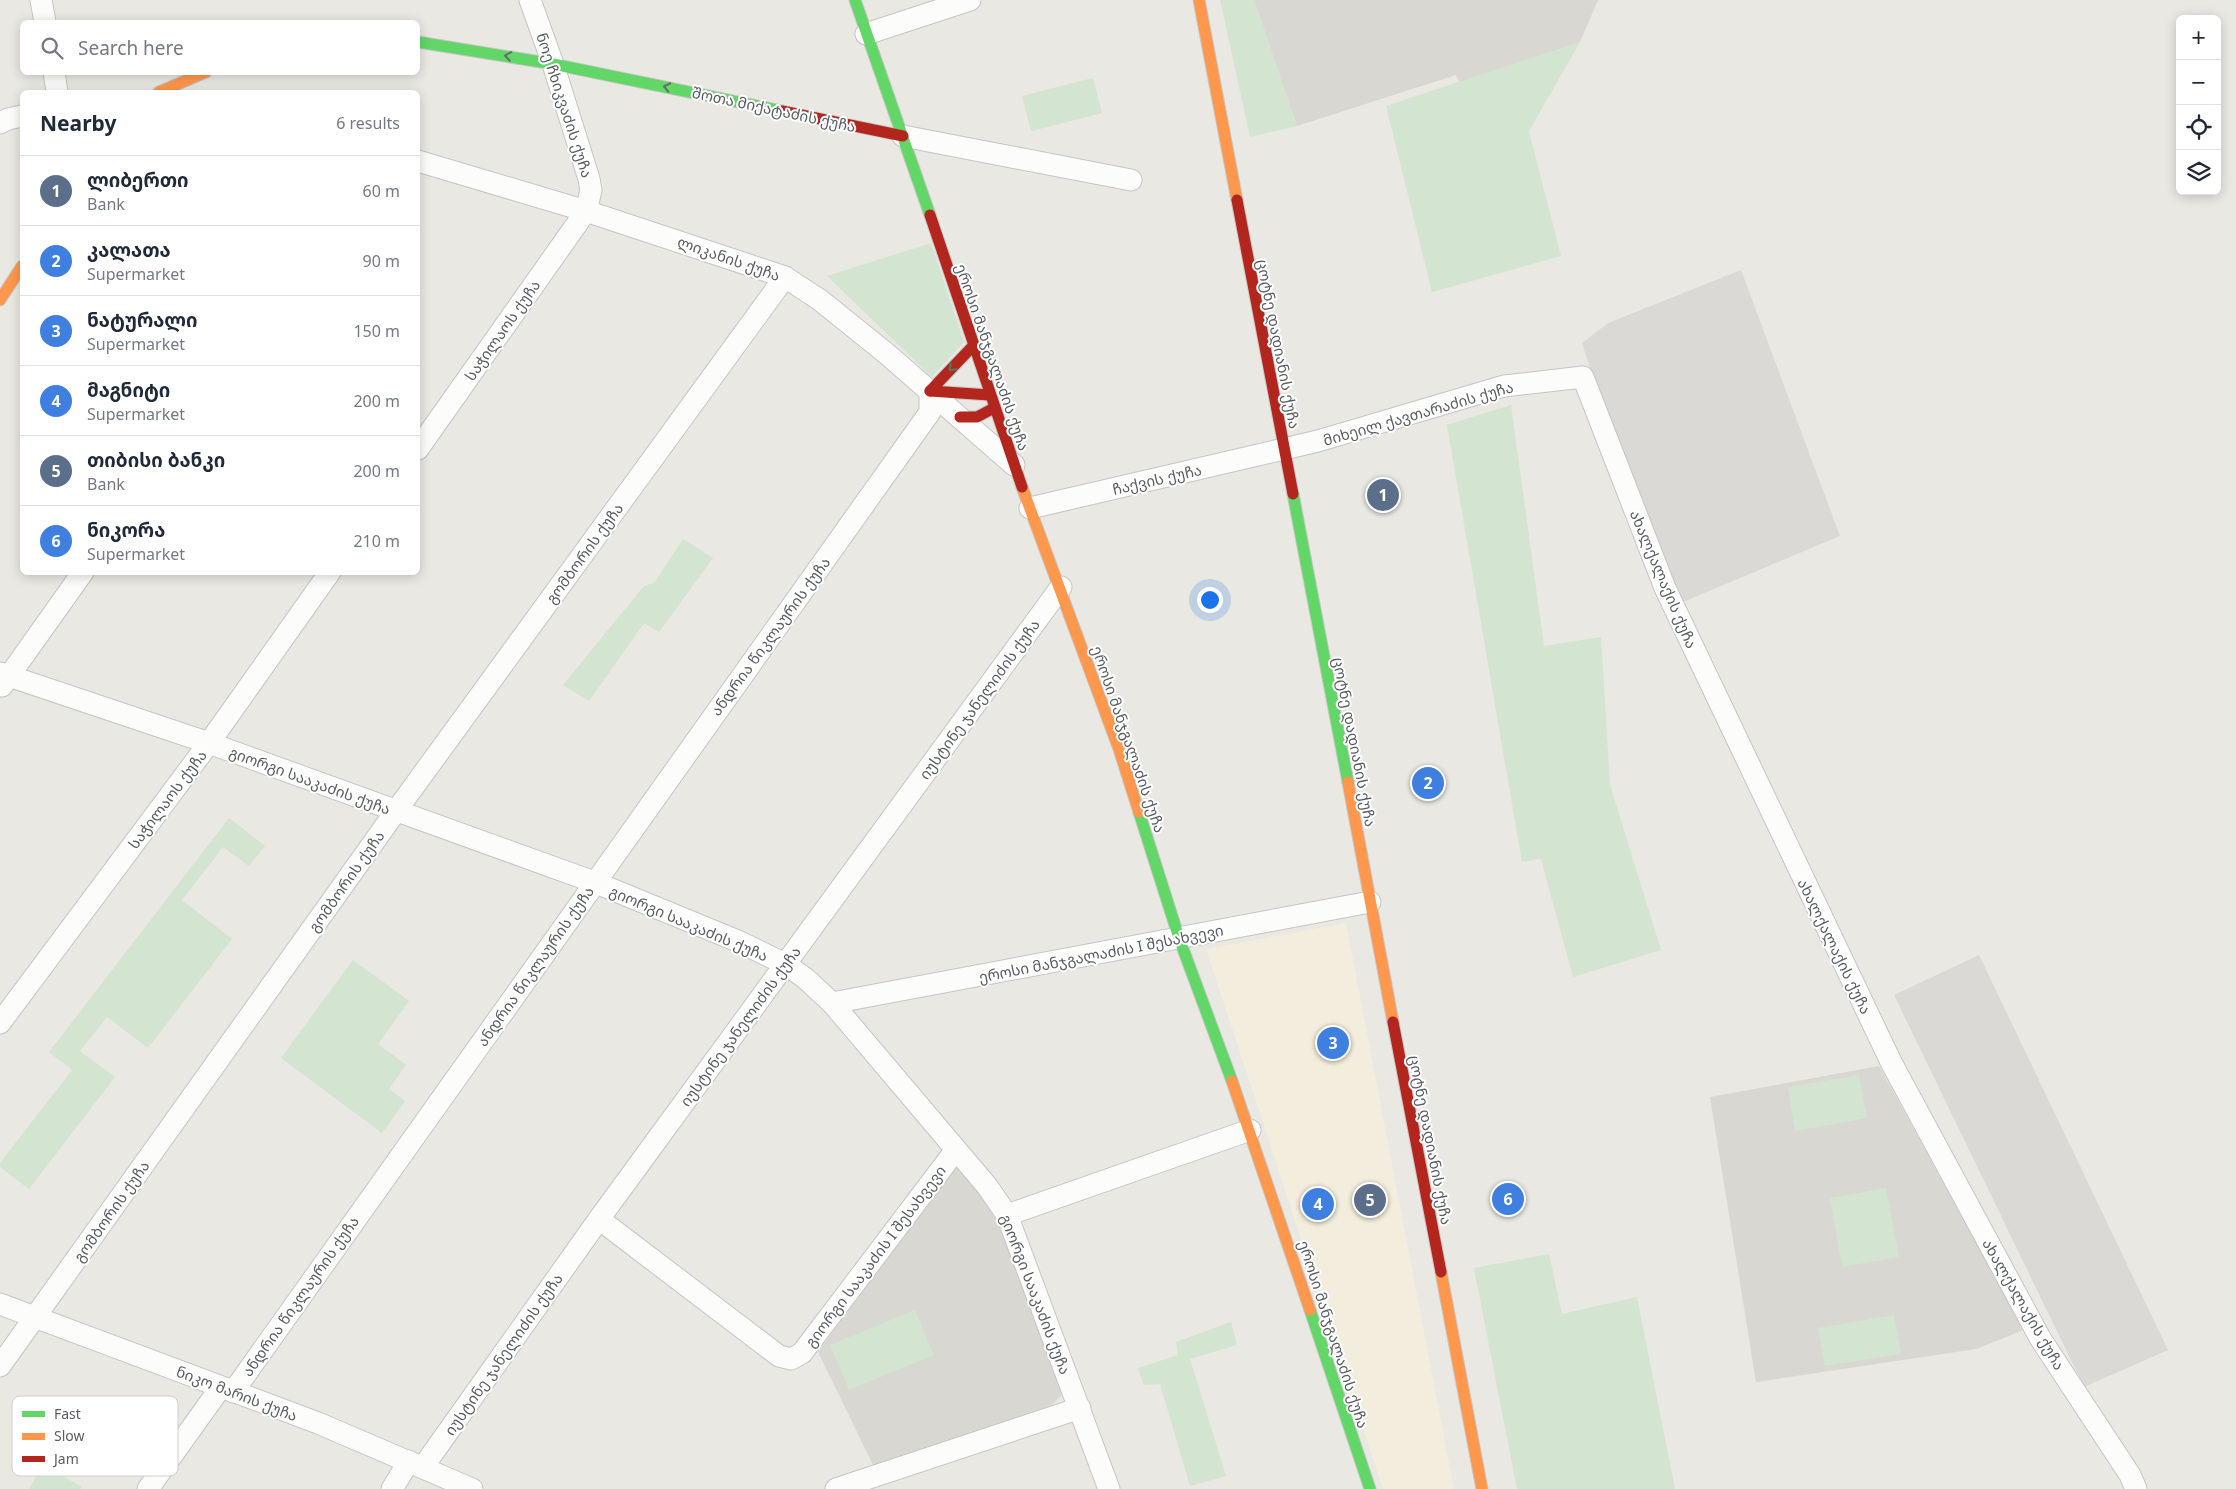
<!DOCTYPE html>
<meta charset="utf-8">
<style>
:root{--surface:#fff;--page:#f6f6f7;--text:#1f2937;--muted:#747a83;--line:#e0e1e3;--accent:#111827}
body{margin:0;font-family:"Noto Sans","Noto Sans Georgian",sans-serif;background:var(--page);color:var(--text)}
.controls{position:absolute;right:15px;top:15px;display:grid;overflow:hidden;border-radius:8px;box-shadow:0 2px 12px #0003}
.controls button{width:45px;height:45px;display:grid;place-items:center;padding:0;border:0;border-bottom:1px solid var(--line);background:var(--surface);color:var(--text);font:25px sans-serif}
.you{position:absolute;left:1209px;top:599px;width:18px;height:18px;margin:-12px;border:4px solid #fff;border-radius:50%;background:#1a73e8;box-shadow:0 0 0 8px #1a73e833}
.badge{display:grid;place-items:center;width:32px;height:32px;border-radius:50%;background:var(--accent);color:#fff;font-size:16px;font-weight:700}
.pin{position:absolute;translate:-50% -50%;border:2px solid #fff;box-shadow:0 1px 5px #0006}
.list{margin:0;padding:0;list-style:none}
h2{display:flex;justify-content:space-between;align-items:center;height:65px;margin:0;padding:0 20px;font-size:21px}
h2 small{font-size:16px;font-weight:400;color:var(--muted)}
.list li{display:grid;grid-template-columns:32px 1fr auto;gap:15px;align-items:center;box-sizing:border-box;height:70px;padding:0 20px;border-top:1px solid var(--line)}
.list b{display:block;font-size:19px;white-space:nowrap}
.list p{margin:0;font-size:16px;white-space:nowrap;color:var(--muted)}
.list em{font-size:16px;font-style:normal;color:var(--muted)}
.icon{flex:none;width:28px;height:28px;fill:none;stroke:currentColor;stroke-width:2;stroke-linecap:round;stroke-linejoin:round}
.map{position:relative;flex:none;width:2236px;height:1489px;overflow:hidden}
.search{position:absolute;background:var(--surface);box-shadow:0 2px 12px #0003;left:20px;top:20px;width:400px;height:55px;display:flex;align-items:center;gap:12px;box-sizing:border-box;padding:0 18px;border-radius:8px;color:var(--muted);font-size:19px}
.panel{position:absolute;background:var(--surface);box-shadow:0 2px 12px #0003;left:20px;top:90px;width:400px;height:485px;border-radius:8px}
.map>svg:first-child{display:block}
</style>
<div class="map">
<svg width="2236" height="1489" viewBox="0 0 2236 1489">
<rect width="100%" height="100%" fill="#e9e8e3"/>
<path fill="#f2eddd" d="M1346,923L1454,1489H1383L1206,949Z"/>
<g fill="#dad9d5">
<path d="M1741,270L1840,536L1678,604L1635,508L1582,343L1608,323Z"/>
<path d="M1979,955L2168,1350L2084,1387L1894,995Z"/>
</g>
<g fill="#d9d7d2">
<path d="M1254,0H1598L1580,42L1460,83L1456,75L1297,126Z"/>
<path d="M1879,1066L2024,1330L1976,1349L1756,1382L1710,1097Z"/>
<path d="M957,1164L998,1217L1059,1385L1061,1396L1050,1406L874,1467L818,1352Z"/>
</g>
<g fill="#d3e4d0">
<path d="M1220,0H1254L1297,126L1250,137Z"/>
<path d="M1580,42L1529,131L1561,256L1432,292L1386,106Z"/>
<path d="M1093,78L1102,113L1031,131L1022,96Z"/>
<path d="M931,243L964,342L932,377L827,276Z"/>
<path d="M1511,405L1544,646L1601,637L1610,785L1661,950L1573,977L1541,859L1522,862L1447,425Z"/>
<path d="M683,539L713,558L659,632L644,623L589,701L563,685L644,586L654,583Z"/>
<path d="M229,818L265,846L249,866L223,847L182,900L232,939L148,1048L107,1017L80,1051L115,1077L29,1189L0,1167V1163L72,1070L49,1052Z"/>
<path d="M353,960L409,1001L378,1044L406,1065L389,1089L405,1101L382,1133L281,1058Z"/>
<path d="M1859,1075L1867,1118L1795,1131L1788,1087Z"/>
<path d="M1886,1188L1899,1257L1842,1267L1830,1198Z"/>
<path d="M1549,1254L1562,1314L1637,1297L1675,1489H1517L1474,1268Z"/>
<path d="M915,1310L934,1355L849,1390L830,1345Z"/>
<path d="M1894,1315L1901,1354L1825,1366L1818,1328Z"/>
<path d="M1231,1322L1237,1345L1190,1359L1226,1476L1190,1486L1160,1384L1144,1385L1138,1368L1178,1355L1176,1342Z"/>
<path d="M43,1465L82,1487L80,1489H29Z"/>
</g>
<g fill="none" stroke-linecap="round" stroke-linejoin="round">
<defs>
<g id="street">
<path d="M41,0L45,22"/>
<path d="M866,34L970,0"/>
<path d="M54,72L57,92"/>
<path d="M0,123L8,119L22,116"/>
<path d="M903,136L1131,180"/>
<path d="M418,161L586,211L785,277L820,300L887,354L1014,465"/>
<path d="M418,449L586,211L591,190L589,179L553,64L530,0"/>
<path d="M1030,508L1318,441L1504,386L1583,377L1665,588L1892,1064L2040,1338L2130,1475L2136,1489"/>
<path d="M0,673L209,743L594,882L740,942L785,964L805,978L832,1003L987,1186L1007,1215L1109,1489"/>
<path d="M2,686L83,572"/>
<path d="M832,1003L1370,902"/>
<path d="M0,1023L209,743L330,572"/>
<path d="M1007,1215L1250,1130"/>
<path d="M599,1219L779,1356L791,1359L802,1353L955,1151"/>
<path d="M0,1304L318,1423L472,1489"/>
<path d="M0,1366L396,811L785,277"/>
<path d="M233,1392L930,412V391"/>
<path d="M423,1467L599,1219L1061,587"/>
<path d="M148,1489L221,1387"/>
<path d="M392,1489L409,1461"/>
<path d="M836,1489L1080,1408"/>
</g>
<g id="fast">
<path d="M855,0L930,215"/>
<path d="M418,42L553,64L782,111"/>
<path d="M1293,494L1348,782"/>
<path d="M1139,812L1179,938L1232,1081"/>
<path d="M1310,1310L1370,1489"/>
</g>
<g id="slow">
<path d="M1199,0L1237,200"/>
<path d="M159,92L206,72"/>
<path d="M0,300L22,266"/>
<path d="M1022,487L1119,749L1139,812"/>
<path d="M1348,782L1393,1022"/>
<path d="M1232,1081L1310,1310"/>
<path d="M1441,1272L1482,1489"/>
</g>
<g id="jam">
<path d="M782,111L903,136"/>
<path d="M1237,200L1293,494"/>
<path d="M930,215L1022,487"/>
<path d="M930,391L973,346"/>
<path d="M930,391L990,395"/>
<path d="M960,417H977L994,408"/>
<path d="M1393,1022L1441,1272"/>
</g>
</defs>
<use href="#street" stroke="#c5c5c4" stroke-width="23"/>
<use href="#fast" stroke="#c6c6c5" stroke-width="13"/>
<use href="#slow" stroke="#c6c6c5" stroke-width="13"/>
<use href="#jam" stroke="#c6c6c5" stroke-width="13"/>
<use href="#street" stroke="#fcfcfb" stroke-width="21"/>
<use href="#fast" stroke="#63d668" stroke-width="11"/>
<use href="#slow" stroke="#ff974d" stroke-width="11"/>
<use href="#jam" stroke="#b3261e" stroke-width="11"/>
</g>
<defs><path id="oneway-chevron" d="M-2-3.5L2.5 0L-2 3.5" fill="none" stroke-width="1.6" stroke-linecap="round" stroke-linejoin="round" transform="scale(1.25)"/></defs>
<g stroke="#5c7562">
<use href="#oneway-chevron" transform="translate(508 56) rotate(-171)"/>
<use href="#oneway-chevron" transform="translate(667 87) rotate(-168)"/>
<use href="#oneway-chevron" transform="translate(952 368) rotate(134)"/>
</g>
<g text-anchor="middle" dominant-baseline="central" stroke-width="4" stroke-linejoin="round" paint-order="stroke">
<g font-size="15" fill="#5a5d61" stroke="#fff">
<text transform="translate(565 105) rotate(72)">ნოე ჩხიკვაძის ქუჩა</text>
<text transform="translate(774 109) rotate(12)">შოთა მიქატაძის ქუჩა</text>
<text transform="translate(729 258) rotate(19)">ლიკანის ქუჩა</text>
<text transform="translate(502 330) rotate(-55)">საჭილაოს ქუჩა</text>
<text transform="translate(1279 344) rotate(79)">ცოტნე დადიანის ქუჩა</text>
<text transform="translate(993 357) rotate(71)">ეროსი მანჯგალაძის ქუჩა</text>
<text transform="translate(1418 413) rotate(-16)">მიხეილ ქავთარაძის ქუჩა</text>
<text transform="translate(1157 479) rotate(-13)">ჩაქვის ქუჩა</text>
<text transform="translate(584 553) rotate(-54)">გომბორის ქუჩა</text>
<text transform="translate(1664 579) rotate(67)">ახალქალაქის ქუჩა</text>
<text transform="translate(770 636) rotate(-54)">ანდრია წიკლაურის ქუჩა</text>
<text transform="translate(979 699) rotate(-54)">იუსტინე ჯანელიძის ქუჩა</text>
<text transform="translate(1129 739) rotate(71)">ეროსი მანჯგალაძის ქუჩა</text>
<text transform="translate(1355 742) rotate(79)">ცოტნე დადიანის ქუჩა</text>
<text transform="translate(310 780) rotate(20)">გიორგი სააკაძის ქუჩა</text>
<text transform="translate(167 799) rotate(-53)">საჭილაოს ქუჩა</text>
<text transform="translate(346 881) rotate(-55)">გომბორის ქუჩა</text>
<text transform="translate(689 923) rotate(23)">გიორგი სააკაძის ქუჩა</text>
<text transform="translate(1835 946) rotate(64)">ახალქალაქის ქუჩა</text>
<text transform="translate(1101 953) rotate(-11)">ეროსი მანჯგალაძის I შესახვევი</text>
<text transform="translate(535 966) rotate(-55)">ანდრია წიკლაურის ქუჩა</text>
<text transform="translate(740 1026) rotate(-54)">იუსტინე ჯანელიძის ქუჩა</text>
<text transform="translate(1431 1140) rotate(79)">ცოტნე დადიანის ქუჩა</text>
<text transform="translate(111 1211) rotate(-55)">გომბორის ქუჩა</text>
<text transform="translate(875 1256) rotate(-53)">გიორგი სააკაძის I შესახვევი</text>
<text transform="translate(1036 1294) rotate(69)">გიორგი სააკაძის ქუჩა</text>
<text transform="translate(300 1296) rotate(-55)">ანდრია წიკლაურის ქუჩა</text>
<text transform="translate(2024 1304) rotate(60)">ახალქალაქის ქუჩა</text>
<text transform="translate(1334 1334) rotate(72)">ეროსი მანჯგალაძის ქუჩა</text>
<text transform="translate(503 1354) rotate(-55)">იუსტინე ჯანელიძის ქუჩა</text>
<text transform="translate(237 1393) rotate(21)">ნიკო მარის ქუჩა</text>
</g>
</g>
<rect x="12" y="1396" width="166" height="80" rx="8" fill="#fff" stroke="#ceced0" stroke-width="1"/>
<rect x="22" y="1411" width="23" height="6" fill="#63d668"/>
<rect x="22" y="1433" width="23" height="7" fill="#ff974d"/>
<rect x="22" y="1456" width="23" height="6" fill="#b3261e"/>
<g font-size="14" fill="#5a5d61">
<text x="54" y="1419">Fast</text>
<text x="54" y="1441">Slow</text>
<text x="54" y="1464">Jam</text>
</g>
</svg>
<div class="controls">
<button>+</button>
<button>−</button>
<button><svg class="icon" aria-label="locate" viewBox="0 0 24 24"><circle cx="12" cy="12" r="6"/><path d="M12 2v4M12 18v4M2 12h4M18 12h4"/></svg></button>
<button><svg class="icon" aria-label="layers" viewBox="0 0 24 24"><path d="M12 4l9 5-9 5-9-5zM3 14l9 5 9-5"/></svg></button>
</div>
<div class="you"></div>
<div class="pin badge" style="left:1383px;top:495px;background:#5c6f8a">1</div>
<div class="pin badge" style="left:1428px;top:783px;background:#3f7fe0">2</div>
<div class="pin badge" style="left:1333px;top:1043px;background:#3f7fe0">3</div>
<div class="pin badge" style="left:1318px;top:1204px;background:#3f7fe0">4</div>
<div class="pin badge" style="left:1370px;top:1200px;background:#5c6f8a">5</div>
<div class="pin badge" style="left:1508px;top:1199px;background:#3f7fe0">6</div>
<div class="search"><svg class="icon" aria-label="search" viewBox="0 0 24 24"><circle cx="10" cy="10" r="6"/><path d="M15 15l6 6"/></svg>Search here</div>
<section class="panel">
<h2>Nearby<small>6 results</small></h2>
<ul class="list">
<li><span class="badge" style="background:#5c6f8a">1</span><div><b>ლიბერთი</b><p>Bank</p></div><em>60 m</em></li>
<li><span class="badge" style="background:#3f7fe0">2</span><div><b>კალათა</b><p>Supermarket</p></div><em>90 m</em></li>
<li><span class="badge" style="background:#3f7fe0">3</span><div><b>ნატურალი</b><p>Supermarket</p></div><em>150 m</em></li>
<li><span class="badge" style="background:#3f7fe0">4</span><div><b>მაგნიტი</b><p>Supermarket</p></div><em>200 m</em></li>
<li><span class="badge" style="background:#5c6f8a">5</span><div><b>თიბისი ბანკი</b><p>Bank</p></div><em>200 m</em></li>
<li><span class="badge" style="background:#3f7fe0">6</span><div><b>ნიკორა</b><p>Supermarket</p></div><em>210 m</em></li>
</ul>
</section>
</div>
